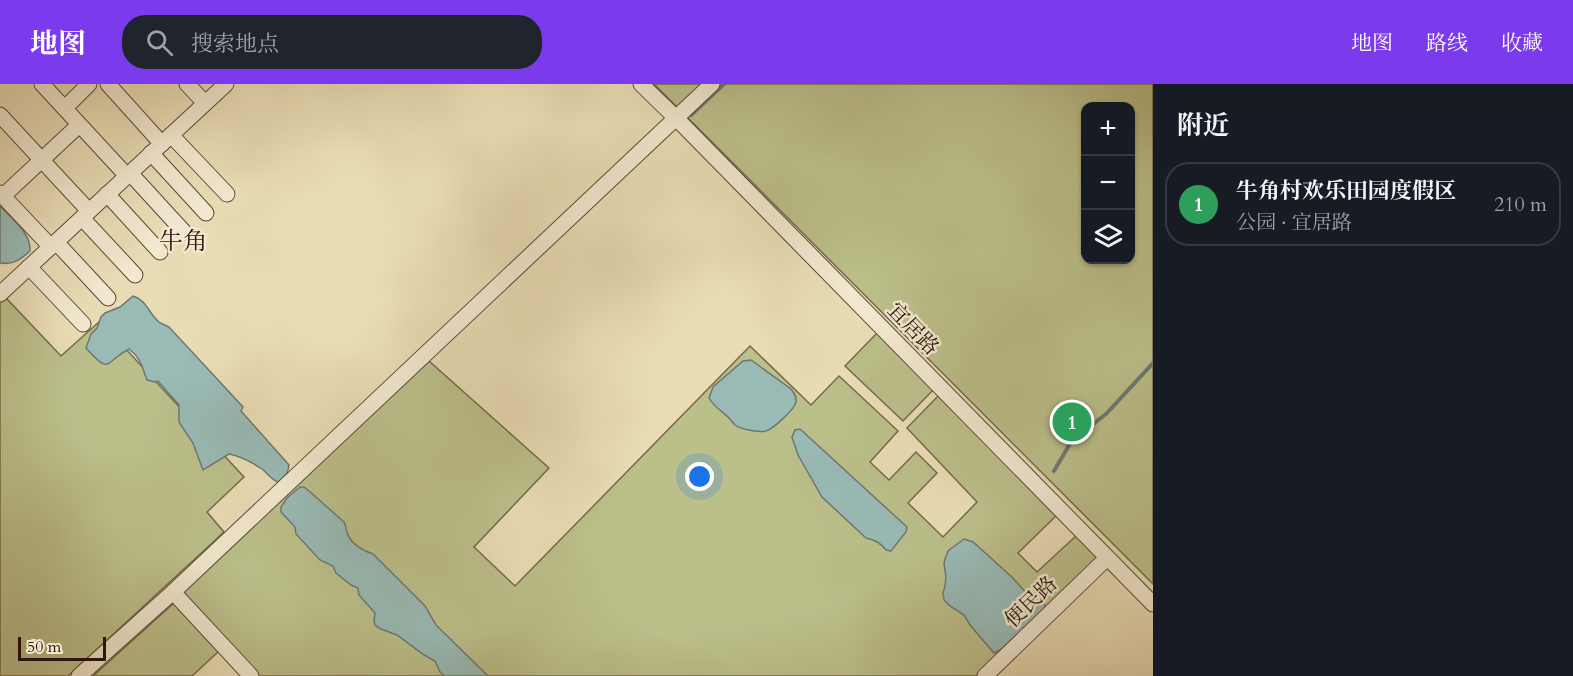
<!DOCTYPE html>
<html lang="zh">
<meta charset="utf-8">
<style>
:root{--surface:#171b24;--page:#20242c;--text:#f1f3f6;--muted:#9ea1a6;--line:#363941;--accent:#7c3aed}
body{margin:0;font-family:Cardo,"Noto Serif SC",serif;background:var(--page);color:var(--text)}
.controls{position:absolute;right:18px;top:18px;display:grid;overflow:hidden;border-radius:12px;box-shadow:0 2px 4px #0004}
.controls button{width:54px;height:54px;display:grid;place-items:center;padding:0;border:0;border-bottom:2px solid var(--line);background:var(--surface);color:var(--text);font:30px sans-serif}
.scale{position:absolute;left:18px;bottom:15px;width:88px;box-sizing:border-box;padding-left:6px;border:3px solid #2c160d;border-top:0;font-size:16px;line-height:21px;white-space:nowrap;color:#2c160d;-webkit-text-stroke:4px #f1e8cf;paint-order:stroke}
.you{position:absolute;left:700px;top:393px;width:21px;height:21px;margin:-15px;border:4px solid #fff;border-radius:50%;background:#1a73e8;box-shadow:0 0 0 9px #1a73e833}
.badge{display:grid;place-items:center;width:39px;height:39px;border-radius:50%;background:var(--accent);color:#fff;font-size:20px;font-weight:700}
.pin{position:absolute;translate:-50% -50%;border:3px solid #fff;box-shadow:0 2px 6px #0006}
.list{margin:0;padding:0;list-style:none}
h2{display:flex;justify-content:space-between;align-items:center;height:78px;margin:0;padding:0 24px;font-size:26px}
h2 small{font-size:20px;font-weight:400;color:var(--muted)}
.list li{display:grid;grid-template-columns:39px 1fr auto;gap:18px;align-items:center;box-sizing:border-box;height:84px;margin:0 12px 12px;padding:0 12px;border:2px solid var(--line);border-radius:24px}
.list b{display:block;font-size:22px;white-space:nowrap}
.list p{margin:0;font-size:20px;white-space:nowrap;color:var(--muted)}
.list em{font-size:20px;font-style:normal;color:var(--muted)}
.icon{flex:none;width:33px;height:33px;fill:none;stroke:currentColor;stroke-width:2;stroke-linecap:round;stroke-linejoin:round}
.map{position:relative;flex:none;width:1153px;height:592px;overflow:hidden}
header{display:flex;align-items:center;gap:36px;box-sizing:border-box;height:84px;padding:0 30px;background:var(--accent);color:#fff}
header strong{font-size:28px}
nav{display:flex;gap:33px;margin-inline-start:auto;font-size:21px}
.search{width:420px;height:54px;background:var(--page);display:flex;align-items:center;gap:15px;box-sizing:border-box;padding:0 21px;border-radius:24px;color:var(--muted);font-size:22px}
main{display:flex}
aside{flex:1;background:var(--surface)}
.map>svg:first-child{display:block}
</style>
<header>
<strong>地图</strong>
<div class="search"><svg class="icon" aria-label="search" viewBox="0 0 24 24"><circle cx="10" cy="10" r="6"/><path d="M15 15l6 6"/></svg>搜索地点</div>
<nav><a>地图</a><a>路线</a><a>收藏</a></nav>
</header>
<main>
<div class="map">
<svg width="1153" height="592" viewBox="0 0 1153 592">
<rect width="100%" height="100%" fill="#e9dcb5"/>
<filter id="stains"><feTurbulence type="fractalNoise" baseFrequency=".00333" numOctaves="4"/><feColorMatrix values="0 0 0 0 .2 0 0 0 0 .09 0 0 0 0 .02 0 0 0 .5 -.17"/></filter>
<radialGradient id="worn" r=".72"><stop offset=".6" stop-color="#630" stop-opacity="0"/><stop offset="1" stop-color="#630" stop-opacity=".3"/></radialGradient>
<g fill="#bbbf8a" stroke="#746a4c" stroke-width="1.5" fill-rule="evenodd">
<path d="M654,0H1153V500L675,21ZM1086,22H1130V176H1086Z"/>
<path d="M0,212L6,214L61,272L100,237L244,393L207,428L224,448L68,592H0Z"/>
<path d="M879,247L935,304L903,337L845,282Z"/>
<path d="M750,262L811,321L839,292L898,347L870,378L889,396L916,368L937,389L908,419L943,453L977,418L907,344L940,310L1058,430L1018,469L1037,488L1077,451L1098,473L976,592H252L180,510L429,277L549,384L474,463L515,502Z"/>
<path d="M174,519L219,567L192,592H93Z"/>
</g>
<g fill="#99bab5" stroke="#6d7872" stroke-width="1.5">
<path d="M0,122C12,134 31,149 30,167C20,176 13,181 0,179Z"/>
<path d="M133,212C146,215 149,230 159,238C160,239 167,242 169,243L243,323L241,327L289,381C288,390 285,394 278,398C271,395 268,390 262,385C253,379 240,372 229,370L203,386L193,359L179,338V321L158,297L155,298L147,296C142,283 141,274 129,265C104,278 111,292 86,264L91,250L97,244L101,233L105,229L120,223Z"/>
<path d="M751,276L791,305C794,309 797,313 796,318C795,325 773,345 766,347C760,349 740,345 735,341C733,339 731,336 729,334C722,327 714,323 709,314L713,303L743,277Z"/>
<path d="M800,345L907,443L906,448L891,467L886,466C880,458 874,456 866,454L822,413L798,371L792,353L795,346Z"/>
<path d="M300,403H304L309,407L344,438C346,441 346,445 347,448C350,460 362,466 373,470L425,522L436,541L488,592H445L440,588L435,577L424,571L397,551L381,545L376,542L374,538L375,529L359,511L358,504L351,501L336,489L333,482L320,476L296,450L295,443L281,428V423L287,414Z"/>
<path d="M964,455L973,458L1013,494L1027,510L1043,518L1046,524L1004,564L994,569L970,541L964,531L950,522L944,516L943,509L945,502L946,493L944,480L945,475L948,467Z"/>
</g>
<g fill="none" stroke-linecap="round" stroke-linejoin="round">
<g stroke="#6d7872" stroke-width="4">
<path d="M691,31L724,0"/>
<path d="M1054,387L1071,358L1107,329L1153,279"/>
</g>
<defs>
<g id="minor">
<path d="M42,0L127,92"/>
<path d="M108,0L162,60"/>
<path d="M187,0L205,19"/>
<path d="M641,0L677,35L1153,520"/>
<path d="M65,24L89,0"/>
<path d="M0,31L89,127"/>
<path d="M171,51L227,110"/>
<path d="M151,69L206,129"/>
<path d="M130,89L184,148"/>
<path d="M0,109L51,163"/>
<path d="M107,110L160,168"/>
<path d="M3,112L79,41"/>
<path d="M82,134L135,191"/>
<path d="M56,158L108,214"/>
<path d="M29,183L83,240"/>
<path d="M0,210L226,0"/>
<path d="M173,508L251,592"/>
<path d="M79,592L173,508L712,0"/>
<path d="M985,592L1107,474"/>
</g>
</defs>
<use href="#minor" stroke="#5b4837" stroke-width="17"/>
<use href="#minor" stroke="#f1e8cf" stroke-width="15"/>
</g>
<g text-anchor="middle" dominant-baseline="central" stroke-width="5" stroke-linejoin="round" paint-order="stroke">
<g font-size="21" fill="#2c160d" stroke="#f1e8cf">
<text transform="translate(913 245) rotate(46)">宜居路</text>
<text transform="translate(1031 518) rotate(-44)">便民路</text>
</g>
<g font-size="24" fill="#2c160d" stroke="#f1e8cf">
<text x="183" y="157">牛角</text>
</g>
</g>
<rect width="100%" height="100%" filter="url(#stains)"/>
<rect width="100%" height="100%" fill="url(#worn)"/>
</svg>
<div class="controls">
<button>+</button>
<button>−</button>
<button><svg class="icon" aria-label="layers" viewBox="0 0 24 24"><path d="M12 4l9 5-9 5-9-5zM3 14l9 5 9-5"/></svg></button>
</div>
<div class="scale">50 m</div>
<div class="you"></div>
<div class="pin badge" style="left:1072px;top:338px;background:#2e9e5b">1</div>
</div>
<aside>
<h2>附近<small></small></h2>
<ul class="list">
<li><span class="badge" style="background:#2e9e5b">1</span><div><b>牛角村欢乐田园度假区</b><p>公园 · 宜居路</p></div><em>210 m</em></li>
</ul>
</aside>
</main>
